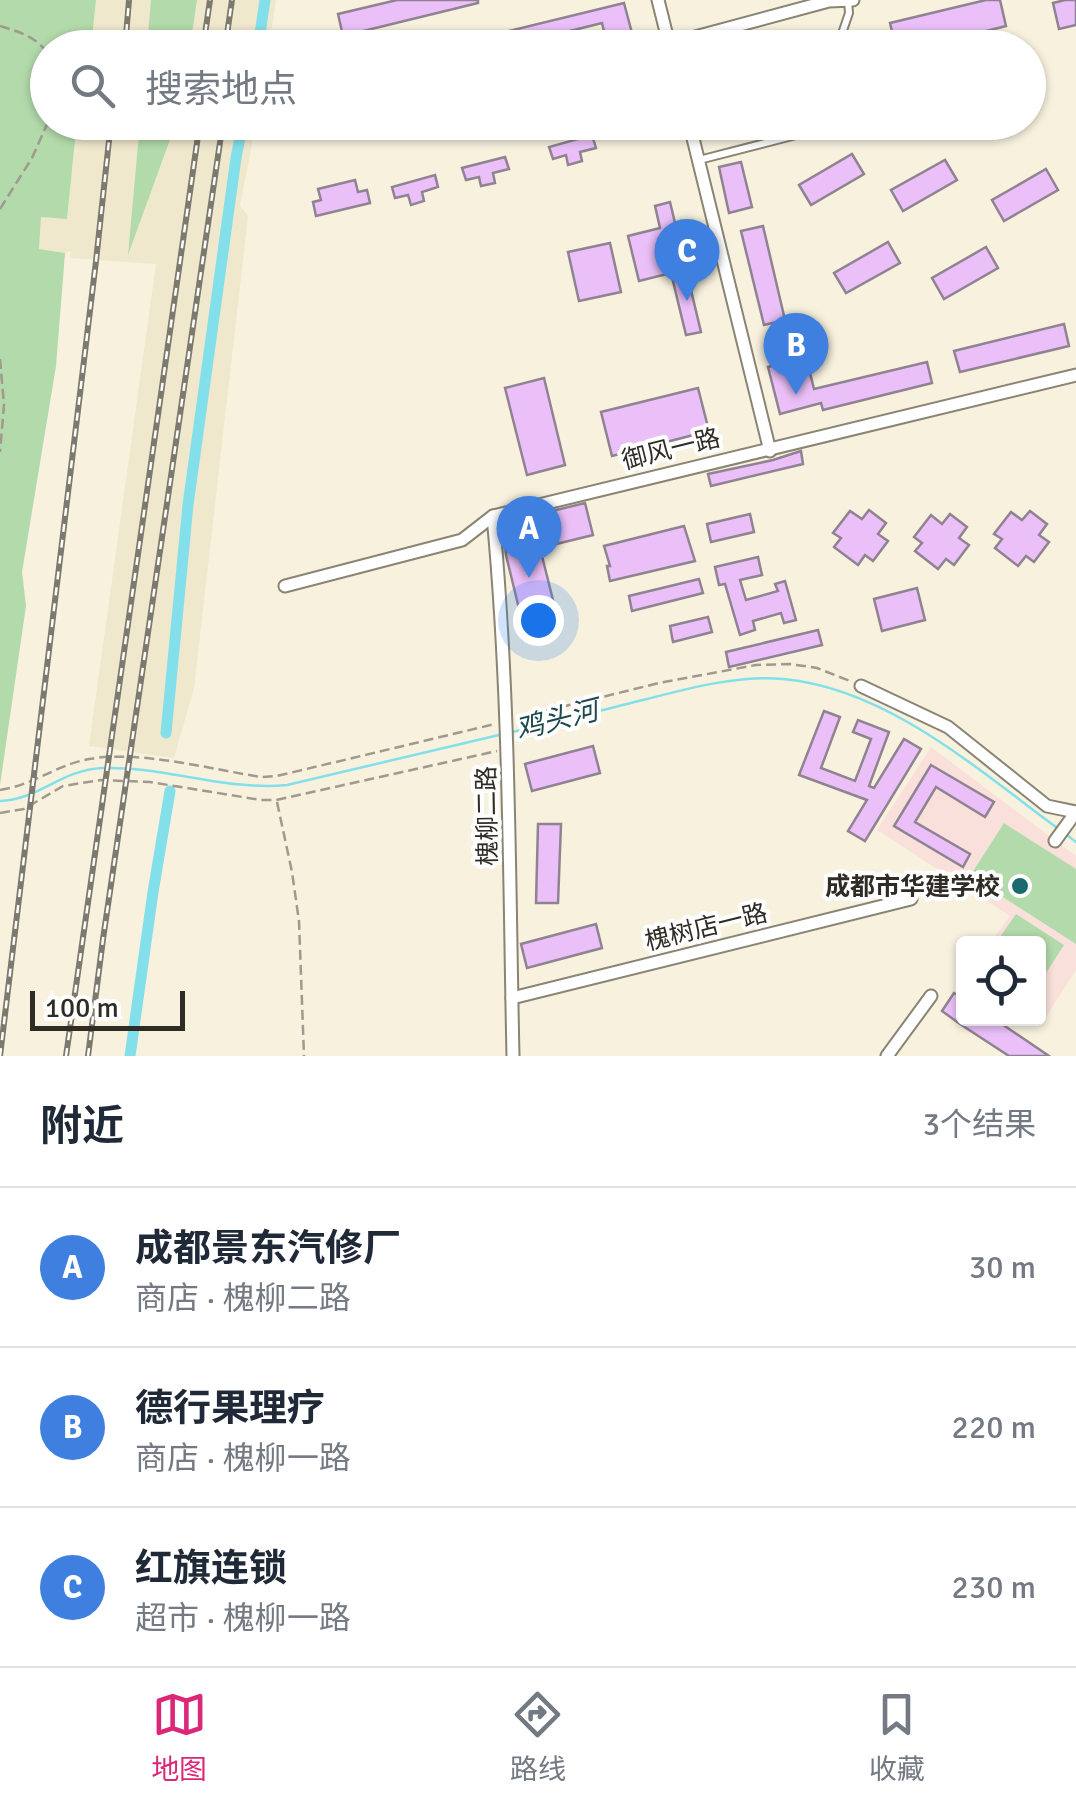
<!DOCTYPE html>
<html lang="zh">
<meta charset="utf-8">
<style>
:root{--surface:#fff;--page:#f2f2f3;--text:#1f2937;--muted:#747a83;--line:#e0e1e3;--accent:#db2777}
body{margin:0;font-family:Signika,"Noto Sans SC",sans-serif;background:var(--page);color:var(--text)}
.controls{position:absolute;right:30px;bottom:30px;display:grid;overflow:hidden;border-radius:10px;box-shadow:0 2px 8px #0004}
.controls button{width:90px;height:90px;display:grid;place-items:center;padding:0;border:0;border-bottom:2px solid var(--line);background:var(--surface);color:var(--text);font:50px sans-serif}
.scale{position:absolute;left:30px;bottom:25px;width:155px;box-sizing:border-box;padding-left:10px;border:5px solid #2e2c25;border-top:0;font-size:28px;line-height:35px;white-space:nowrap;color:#2e2c25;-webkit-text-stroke:8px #fefefe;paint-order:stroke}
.you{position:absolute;left:538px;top:620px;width:35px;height:35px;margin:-25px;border:8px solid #fff;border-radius:50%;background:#1a73e8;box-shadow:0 0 0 15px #1a73e833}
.badge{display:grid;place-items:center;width:65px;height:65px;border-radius:50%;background:var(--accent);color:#fff;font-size:32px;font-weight:700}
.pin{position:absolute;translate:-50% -82px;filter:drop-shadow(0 2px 5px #0008)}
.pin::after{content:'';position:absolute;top:52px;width:35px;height:30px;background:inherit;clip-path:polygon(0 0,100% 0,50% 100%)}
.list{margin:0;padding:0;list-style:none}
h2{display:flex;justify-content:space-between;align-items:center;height:130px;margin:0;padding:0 40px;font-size:42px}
h2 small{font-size:32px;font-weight:400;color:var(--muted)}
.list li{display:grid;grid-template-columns:65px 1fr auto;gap:30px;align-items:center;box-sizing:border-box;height:160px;padding:0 40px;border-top:2px solid var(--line)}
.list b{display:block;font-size:38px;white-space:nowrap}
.list p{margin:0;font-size:32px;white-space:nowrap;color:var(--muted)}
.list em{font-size:32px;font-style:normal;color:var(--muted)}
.icon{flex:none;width:55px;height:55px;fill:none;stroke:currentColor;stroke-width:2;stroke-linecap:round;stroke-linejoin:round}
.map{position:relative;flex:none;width:1076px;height:1056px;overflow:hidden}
.search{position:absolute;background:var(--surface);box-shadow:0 2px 8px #0004;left:30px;right:30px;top:30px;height:110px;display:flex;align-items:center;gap:25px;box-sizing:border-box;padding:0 35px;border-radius:55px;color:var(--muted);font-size:38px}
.sheet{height:610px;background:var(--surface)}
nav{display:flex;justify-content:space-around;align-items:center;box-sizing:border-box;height:140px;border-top:2px solid var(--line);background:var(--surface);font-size:28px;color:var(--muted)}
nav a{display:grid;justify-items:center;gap:5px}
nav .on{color:var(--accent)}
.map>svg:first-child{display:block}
</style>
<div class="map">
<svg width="1076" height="1056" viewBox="0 0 1076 1056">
<rect width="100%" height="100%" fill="#f7f1de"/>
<g fill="#f0e8cd">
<path d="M96,0H276L269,47L91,48Z"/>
<path d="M80,123H256L240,206L248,216L194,688L174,758L89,746L156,264L70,258L71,251L65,253L39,249L41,216L67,219L75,140Z"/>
</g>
<path fill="#fae0db" d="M931,747L1076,856V970L1042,1023L1035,1019L1038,1018V944L990,943L1010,916L877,830Z"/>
<g fill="#b2daaa">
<path d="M0,0H96L91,47L48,48V122L80,123L75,140L67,219L41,217L39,249L65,253L56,366L22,572L26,606L0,785Z"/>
<path d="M151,0H197L190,47H147Z"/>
<path d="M140,123H176L128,255Z"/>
<path d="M1004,823L1076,869V944L970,876Z"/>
<path d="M1016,914L1064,945L1039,984L1038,944L996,943Z"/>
</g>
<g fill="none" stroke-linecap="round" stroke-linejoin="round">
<g stroke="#83e0ea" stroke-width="2.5">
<path d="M512,732C557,722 602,710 647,699C690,688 738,675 783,679C886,688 977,769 1056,827"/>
<path d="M0,801C38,800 61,770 102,768C164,766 225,791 287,785L499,735"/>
<path d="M1067,835L1076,842"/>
</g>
<g stroke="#83e0ea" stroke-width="11">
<path d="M258,48L265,0"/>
<path d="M166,733L188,505L236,158L243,122"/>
<path d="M130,1056L153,892L170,791"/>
</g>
</g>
<g fill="#ebc0f9" stroke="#8f8392" stroke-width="2.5">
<path d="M397,0H478V3L343,36L338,14Z"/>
<path d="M986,0H1000L1006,26L920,48H896L890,23Z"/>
<path d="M1065,0H1076V25L1059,29L1053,3Z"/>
<path d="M624,3L636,48H608L602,23L570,31L573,40L559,44L557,35L517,45L518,48H487L484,37Z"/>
<path d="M592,135L596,148L580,152L582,161L568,165L566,155L553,159L549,147Z"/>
<path d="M852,154L864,174L811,205L799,185Z"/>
<path d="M505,157L509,169L493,173L495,183L481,186L479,177L466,180L462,168Z"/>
<path d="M945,160L957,180L903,211L891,190Z"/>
<path d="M741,162L752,207L729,213L719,167Z"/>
<path d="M1046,169L1058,190L1004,221L992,200Z"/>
<path d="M435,175L438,187L422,192L424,201L411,205L408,195L395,198L392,187Z"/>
<path d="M355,180L358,192L367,190L370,203L316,216L313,202L321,200L318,189Z"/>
<path d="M670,202L701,332L686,335L671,273L639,281L628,236L660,228L655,206Z"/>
<path d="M763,226L785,320L764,325L741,231Z"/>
<path d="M888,242L900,263L846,293L834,273Z"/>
<path d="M610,243L621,292L579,301L568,252Z"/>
<path d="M986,247L998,268L944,299L932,278Z"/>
<path d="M1064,324L1069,346L960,372L954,351Z"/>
<path d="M806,357L814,389L927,362L932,383L823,410L821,403L780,414L768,367Z"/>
<path d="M544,378L565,465L527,475L505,388Z"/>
<path d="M698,388L709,431L612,456L601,412Z"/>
<path d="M801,451L803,464L711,486L708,474L773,460Z"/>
<path d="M585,503L593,535L540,548L555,608L521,617L506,555L503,523Z"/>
<path d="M869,510L886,523L878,534L888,541L873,561L865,555L858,565L834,547L841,538L833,533L850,511L862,519Z"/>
<path d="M1030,511L1047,524L1039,535L1049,542L1034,562L1026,556L1018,566L995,548L1002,539L994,534L1011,512L1022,520Z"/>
<path d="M750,514L754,532L711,542L707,524Z"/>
<path d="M950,514L967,527L959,538L969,545L954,565L946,559L938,569L915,551L922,543L914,537L931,515L942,524Z"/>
<path d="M684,526L695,561L610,581L607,566H610L604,546Z"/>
<path d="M758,557L762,575L740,580L746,600L778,591L775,584L785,581L796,620L784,623L781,613L753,621L755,630L740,635L725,584L719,585L715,567Z"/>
<path d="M699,579L703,593L632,611L629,596Z"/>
<path d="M917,588L925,620L882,631L874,599Z"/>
<path d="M708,617L712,632L673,642L670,626Z"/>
<path d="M818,630L822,645L729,667L726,652Z"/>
<path d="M824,711L840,717L821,768L855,781L871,739L853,732L858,720L889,732L869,786L874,788L904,739L921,749L865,841L848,831L867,800L799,775Z"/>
<path d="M593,746L600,773L532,791L525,764Z"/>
<path d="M931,765L994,802L985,817L936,787L915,822L970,854L963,867L894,826Z"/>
<path d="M538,824H561L558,903H536Z"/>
<path d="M596,924L602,948L527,968L521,944Z"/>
<path d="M954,993L964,999V1018H993L1049,1056H1009L960,1024L942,1011Z"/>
</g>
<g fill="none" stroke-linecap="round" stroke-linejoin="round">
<defs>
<g id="service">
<path d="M837,48L849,13L848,1"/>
<path d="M699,160L804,133L812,122"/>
</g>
<g id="minor">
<path d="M658,0L670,48"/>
<path d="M669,44L829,1L853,0"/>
<path d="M689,122L770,451"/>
<path d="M493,516C510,697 509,875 513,1056"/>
<path d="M285,586L462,540L493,516L1076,375"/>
<path d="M861,686L948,727L1047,806L1076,812"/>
<path d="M1055,841L1076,812"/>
<path d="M512,998L911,899"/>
<path d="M887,1056L931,996"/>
</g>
</defs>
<use href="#service" stroke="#898473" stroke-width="10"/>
<use href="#minor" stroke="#898473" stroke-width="15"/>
<g stroke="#9f9a8d" stroke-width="2.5" stroke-dasharray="10 5" stroke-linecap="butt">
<path d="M0,26C19,32 36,36 48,54"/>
<path d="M0,209L32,158L48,122"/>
<path d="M0,359L4,405L0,452"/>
<path d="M517,718L659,683L756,665L790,664L817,668L850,681"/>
<path d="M0,790C34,785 56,765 89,759C139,750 210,769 261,777L277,776L495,724"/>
<path d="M277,802L292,872L299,921L304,1056"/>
<path d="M0,813L24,809L63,786L101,780L150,782L261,800H276L497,751"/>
</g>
<use href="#service" stroke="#fff" stroke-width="6"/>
<use href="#minor" stroke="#fff" stroke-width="11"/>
<defs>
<g id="rail">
<path d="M125,48L129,0"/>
<path d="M203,48L210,0"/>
<path d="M225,48L232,0"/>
<path d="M0,1056L96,261L111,122"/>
<path d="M66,1056L200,122"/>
<path d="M88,1056L103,939L223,122"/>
</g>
</defs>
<use href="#rail" stroke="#7c796d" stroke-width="6"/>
<use href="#rail" stroke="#fefefe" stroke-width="2.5" stroke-dasharray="8" stroke-linecap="butt"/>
</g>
<circle fill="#1c696f" stroke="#fefefe" stroke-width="4" cx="1020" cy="886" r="10"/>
<g text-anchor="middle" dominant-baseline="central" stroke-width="8" stroke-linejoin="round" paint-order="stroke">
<g font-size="25" fill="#2e2c25" stroke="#fefefe">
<text transform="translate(671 449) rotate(-14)">御风一路</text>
<text transform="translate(487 816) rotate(-91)">槐柳二路</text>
<text transform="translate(706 927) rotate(-14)">槐树店一路</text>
</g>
<g font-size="25" font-weight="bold" fill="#2e2c25" stroke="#fefefe" text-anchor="end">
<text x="1000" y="886">成都市华建学校</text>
</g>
<g font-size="28" font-style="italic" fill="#1d494d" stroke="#fefefe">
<text transform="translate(557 720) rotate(-14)">鸡头河</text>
</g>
</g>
</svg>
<div class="controls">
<button><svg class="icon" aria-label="locate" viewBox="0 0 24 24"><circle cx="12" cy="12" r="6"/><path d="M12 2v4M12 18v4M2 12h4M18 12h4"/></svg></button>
</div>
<div class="scale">100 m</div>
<div class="you"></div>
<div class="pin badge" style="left:529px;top:578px;background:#3f7fe0">A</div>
<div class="pin badge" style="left:796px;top:395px;background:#3f7fe0">B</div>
<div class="pin badge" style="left:687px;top:301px;background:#3f7fe0">C</div>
<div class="search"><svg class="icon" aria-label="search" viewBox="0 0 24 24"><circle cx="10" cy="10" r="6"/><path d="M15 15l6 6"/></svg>搜索地点</div>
</div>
<section class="sheet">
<h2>附近<small>3个结果</small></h2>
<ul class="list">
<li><span class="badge" style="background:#3f7fe0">A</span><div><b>成都景东汽修厂</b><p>商店 · 槐柳二路</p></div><em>30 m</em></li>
<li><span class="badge" style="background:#3f7fe0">B</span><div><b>德行果理疗</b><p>商店 · 槐柳一路</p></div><em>220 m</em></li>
<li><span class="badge" style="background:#3f7fe0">C</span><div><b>红旗连锁</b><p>超市 · 槐柳一路</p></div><em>230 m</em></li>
</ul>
</section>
<nav>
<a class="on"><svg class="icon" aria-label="map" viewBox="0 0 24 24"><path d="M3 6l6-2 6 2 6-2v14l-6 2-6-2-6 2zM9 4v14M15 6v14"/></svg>地图</a>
<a><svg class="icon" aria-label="directions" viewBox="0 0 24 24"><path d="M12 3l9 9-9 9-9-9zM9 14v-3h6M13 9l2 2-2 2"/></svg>路线</a>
<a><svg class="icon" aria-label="saved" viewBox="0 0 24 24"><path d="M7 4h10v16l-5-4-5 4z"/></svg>收藏</a>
</nav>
